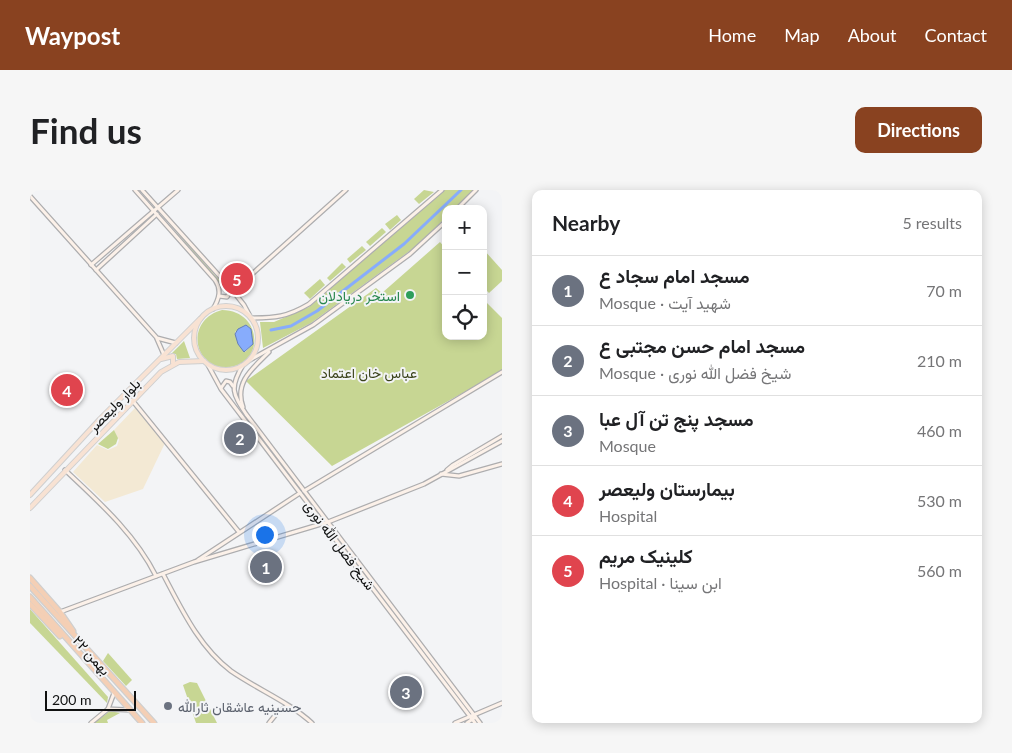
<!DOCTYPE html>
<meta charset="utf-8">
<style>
:root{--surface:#fff;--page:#f6f6f6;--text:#202124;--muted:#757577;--line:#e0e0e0;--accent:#894220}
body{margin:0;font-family:Lato,Vazirmatn,sans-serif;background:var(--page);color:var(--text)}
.controls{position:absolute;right:15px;top:15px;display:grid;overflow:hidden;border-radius:10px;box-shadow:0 2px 12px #0003}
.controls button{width:45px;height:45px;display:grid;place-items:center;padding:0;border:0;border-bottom:1px solid var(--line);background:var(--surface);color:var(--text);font:25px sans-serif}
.scale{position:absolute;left:15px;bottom:12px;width:91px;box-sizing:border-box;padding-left:5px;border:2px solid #101111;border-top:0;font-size:14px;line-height:18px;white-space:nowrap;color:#101111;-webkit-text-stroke:4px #f3f4f6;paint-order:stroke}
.you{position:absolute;left:234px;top:344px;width:18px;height:18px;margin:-12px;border:4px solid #fff;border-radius:50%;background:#1a73e8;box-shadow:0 0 0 8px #1a73e833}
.badge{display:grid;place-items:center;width:32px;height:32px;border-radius:50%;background:var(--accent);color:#fff;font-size:16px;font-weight:700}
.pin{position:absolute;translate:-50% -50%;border:2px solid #fff;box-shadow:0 1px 5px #0006}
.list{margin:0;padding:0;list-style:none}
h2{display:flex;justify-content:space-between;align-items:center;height:65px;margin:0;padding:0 20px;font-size:21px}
h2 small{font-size:16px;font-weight:400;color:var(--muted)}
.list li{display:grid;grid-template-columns:32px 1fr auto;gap:15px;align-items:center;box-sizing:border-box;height:70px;padding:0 20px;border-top:1px solid var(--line)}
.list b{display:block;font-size:19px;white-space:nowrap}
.list p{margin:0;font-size:16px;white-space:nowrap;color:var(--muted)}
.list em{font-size:16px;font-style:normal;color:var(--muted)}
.icon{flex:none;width:28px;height:28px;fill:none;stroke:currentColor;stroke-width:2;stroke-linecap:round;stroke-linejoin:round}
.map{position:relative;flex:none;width:472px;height:533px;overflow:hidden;border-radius:10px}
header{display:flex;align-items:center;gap:30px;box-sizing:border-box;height:70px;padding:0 25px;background:var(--accent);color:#fff}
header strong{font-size:24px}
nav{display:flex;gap:28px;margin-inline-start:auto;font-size:18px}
.intro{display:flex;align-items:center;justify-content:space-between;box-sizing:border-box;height:120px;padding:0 30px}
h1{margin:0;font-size:35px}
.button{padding:12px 22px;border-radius:10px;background:var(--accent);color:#fff;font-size:18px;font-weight:700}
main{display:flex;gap:30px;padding:0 30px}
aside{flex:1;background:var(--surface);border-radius:10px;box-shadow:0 2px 12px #0003}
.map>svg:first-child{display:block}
</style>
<header>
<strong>Waypost</strong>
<nav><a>Home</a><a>Map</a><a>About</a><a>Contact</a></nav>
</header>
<div class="intro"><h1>Find us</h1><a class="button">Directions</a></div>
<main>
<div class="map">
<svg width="472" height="533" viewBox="0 0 472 533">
<rect width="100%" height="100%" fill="#f3f4f6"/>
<path fill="#f3e9d4" d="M105,218L135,253L113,299L75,312L43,282L67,255L78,260L87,256L89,250L84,240Z"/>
<g fill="#c7d693" fill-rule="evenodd">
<path d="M394,0L404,2L389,14L384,9Z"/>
<path d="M415,0H443L425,19H416V27L392,52L281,133L233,158L230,132H244L279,117Z"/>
<path d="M121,24L122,25L68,72Z"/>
<path d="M132,25L198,100V103Z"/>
<path d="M367,25L371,30L360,40L355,34Z"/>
<path d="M352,38L356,42L340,56L336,52Z"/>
<path d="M410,52L416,59V146H453V109L472,128V181L302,276L216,191L346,98L352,103Z"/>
<path d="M332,56L336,60L320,73L317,69Z"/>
<path d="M454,60L472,80V91L459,103L453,97Z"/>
<path d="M312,73L316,77L300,91L297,88Z"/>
<path d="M290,89L295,95L280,109L274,103Z"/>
<path d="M192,120C231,120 236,172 200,177C163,181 154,130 192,120ZM216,135L221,139L223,154L215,162L208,154L205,142Z"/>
<path d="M154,151L160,168L147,169L146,164L140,165Z"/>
<path d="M84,240L88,248L86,254L78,259L68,254Z"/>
<path d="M0,419L78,507L77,513L0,433Z"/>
<path d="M78,463L102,490L96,496L73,471Z"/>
<path d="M160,492L167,493L187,533H166L153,495Z"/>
<path d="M80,521L90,523L77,530L78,533H64Z"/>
</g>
<path fill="#87acfc" stroke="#637eb6" d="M216,135L221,139L223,154L214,162L208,154L205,144L208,139Z"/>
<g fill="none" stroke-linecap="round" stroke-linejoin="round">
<path stroke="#87acfc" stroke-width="3" d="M241,140L261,136L287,121L374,54L431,0"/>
<defs>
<g id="secondary">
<path d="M105,0L185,90C192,100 189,109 183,119"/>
<path d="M112,0L203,101L214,115L221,128C245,128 257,127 279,114L412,0"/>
<path d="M0,6L127,148L146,153"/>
<path d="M427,19L446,0"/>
<path d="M61,75L148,0"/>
<path d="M66,80L127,24"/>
<path d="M203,101L316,0"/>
<path d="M189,106L197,107L201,100"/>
<path d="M127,149L134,165"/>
<path d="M218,171L283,135L380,64L416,31"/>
<path d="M178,175L191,199L445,533"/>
<path d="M213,175C199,198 203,204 216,224L450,533"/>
<path d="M191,198L196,191L200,192L203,196"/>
<path d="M102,210L209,342"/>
<path d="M213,217C204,192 223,178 239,162"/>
<path d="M35,280C69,312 105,344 126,386"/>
<path d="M417,280L423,275L472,246"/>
<path d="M411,284L429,286L472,274"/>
<path d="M274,301L472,182"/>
<path d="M168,370L270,303"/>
<path d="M133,384C151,418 169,457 201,481C227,499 259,512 282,533"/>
<path d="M30,422L164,372L298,332L394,294L472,251"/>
<path d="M78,519L100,520"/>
<path d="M61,533L78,519L84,503"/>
<path d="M239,533L247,523L257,516"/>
<path d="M425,533L472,513"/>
<path d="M437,533L444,528"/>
</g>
<g id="primary">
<circle cx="196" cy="148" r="32"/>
<path d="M131,169L143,166V173"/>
<path d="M0,305L70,229L170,129"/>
<path d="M0,318L131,182L149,172L174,171"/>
</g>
<g id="highway">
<path d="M0,388L30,422L43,441"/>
<path d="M0,396L124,533"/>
<path d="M0,407L112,533"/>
<path d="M0,414L30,446"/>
</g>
</defs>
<use href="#secondary" stroke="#adadaf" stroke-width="5.5"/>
<use href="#primary" stroke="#cfcfcf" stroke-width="6"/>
<use href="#highway" stroke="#cfcfcf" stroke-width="7"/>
<use href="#secondary" stroke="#fcf1e9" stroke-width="3"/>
<use href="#primary" stroke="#f8e2d3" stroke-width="4"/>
<use href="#highway" stroke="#f4cfb5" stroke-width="4.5"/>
</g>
<circle fill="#2e9e5b" stroke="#f3f4f6" stroke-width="2" cx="380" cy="105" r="5"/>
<circle fill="#6b7280" stroke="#f3f4f6" stroke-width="2" cx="138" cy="516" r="5"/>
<g text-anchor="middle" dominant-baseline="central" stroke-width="4" stroke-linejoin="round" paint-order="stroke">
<g font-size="14" fill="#27864d" stroke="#f3f4f6" text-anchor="end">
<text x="370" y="105">استخر دریادلان</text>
</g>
<g font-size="14" fill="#3b431b" stroke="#f3f4f6">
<text x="339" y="182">عباس خان اعتماد</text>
</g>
<g font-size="14" fill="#101111" stroke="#f3f4f6">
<text transform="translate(84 215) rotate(-46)">بلوار ولیعصر</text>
<text transform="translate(310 355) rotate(53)">شیخ فضل الله نوری</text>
<text transform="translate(62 465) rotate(48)">۲۲ بهمن</text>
</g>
<g font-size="14" fill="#5b616d" stroke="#f3f4f6" text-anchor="start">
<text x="148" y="516">حسینیه عاشقان ثارالله</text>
</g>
</g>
</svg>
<div class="controls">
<button>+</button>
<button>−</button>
<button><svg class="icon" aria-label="locate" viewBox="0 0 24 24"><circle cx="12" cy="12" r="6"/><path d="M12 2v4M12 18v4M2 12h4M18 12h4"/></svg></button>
</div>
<div class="scale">200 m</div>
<div class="you"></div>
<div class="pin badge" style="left:236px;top:377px;background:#6b7280">1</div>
<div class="pin badge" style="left:210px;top:248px;background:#6b7280">2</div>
<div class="pin badge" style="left:376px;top:502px;background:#6b7280">3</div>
<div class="pin badge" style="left:37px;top:200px;background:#e0444e">4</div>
<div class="pin badge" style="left:207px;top:89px;background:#e0444e">5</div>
</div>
<aside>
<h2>Nearby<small>5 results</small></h2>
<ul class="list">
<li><span class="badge" style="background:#6b7280">1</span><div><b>مسجد امام سجاد ع</b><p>Mosque · شهید آیت</p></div><em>70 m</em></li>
<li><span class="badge" style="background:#6b7280">2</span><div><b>مسجد امام حسن مجتبی ع</b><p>Mosque · شیخ فضل الله نوری</p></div><em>210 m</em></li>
<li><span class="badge" style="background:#6b7280">3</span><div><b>مسجد پنج تن آل عبا</b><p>Mosque</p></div><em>460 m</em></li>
<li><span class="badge" style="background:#e0444e">4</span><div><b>بیمارستان ولیعصر</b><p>Hospital</p></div><em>530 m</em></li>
<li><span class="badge" style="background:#e0444e">5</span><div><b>کلینیک مریم</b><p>Hospital · ابن سینا</p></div><em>560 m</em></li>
</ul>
</aside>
</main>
